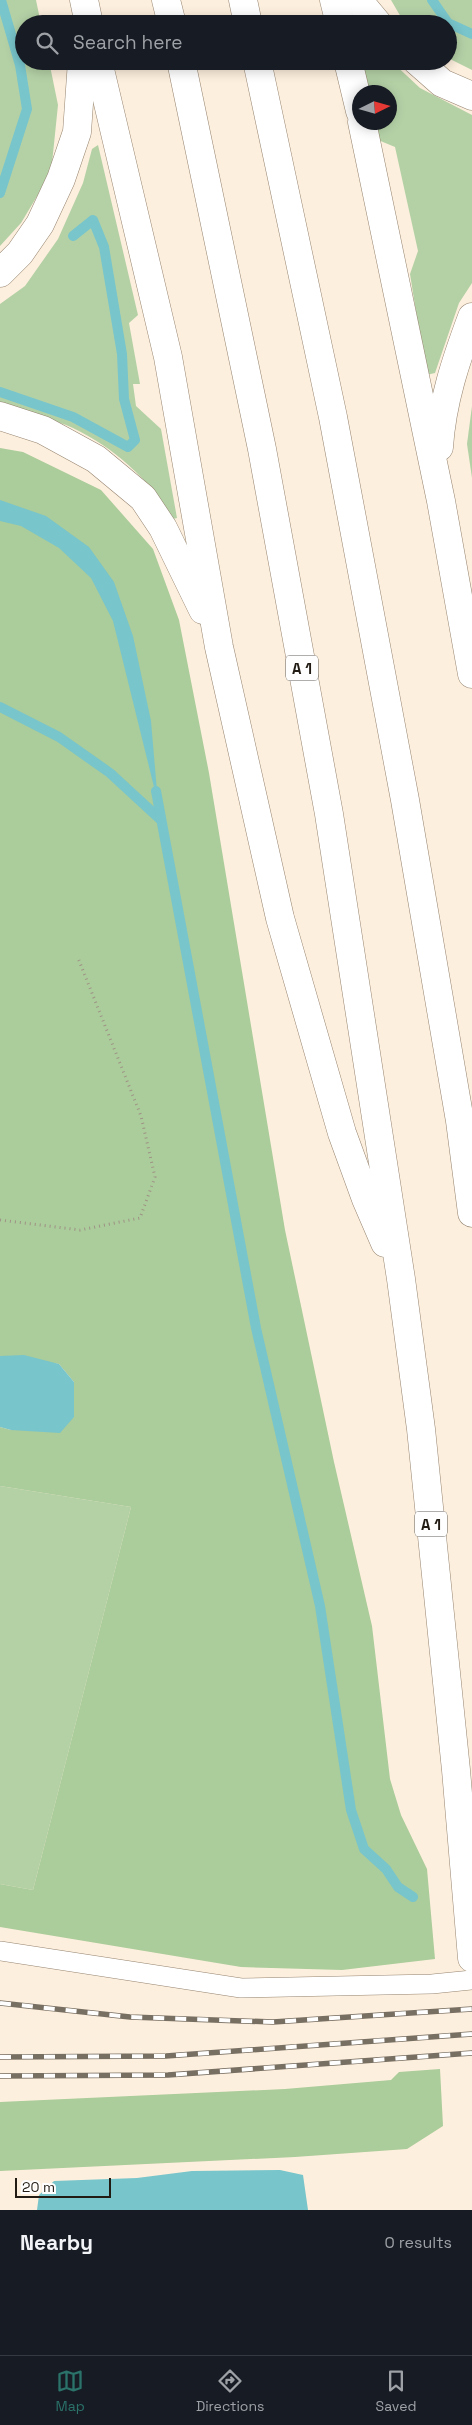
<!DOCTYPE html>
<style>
:root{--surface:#171b24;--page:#242831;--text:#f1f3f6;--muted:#9ea1a6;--line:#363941;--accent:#2a726a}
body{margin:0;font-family:"Space Grotesk",sans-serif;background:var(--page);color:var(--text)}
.compass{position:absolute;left:352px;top:85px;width:45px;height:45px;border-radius:50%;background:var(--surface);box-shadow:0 2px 12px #0003;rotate:85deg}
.scale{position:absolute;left:15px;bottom:12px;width:96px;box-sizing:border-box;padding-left:5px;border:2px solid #211b13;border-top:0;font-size:14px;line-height:18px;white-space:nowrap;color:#211b13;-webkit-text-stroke:4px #fefefe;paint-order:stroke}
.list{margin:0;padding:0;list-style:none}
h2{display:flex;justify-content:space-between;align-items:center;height:65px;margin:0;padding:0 20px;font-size:21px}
h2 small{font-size:16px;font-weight:400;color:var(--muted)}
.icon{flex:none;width:28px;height:28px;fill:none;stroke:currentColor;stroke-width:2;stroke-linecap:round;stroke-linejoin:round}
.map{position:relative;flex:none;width:472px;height:2210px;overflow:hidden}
.search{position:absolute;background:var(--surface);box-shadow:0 2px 12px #0003;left:15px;right:15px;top:15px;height:55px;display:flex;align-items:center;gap:12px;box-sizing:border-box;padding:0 18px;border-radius:28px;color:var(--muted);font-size:19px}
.sheet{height:145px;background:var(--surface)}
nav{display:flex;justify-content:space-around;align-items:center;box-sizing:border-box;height:70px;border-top:1px solid var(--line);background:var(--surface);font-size:14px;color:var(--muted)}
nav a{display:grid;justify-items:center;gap:2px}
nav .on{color:var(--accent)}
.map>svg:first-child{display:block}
</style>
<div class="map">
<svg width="472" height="2210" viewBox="0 0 472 2210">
<rect width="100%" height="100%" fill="#fdefdd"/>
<g fill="#b4d1a6">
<path d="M0,0H36L41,24H24V61H49L58,105L51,173L21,223L0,246Z"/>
<path d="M391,0H472V70L448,58V24H405Z"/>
<path d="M360,61H391L420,88L472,115V283L459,303L435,373L426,375L410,274L418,251L395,147L378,140L374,123L390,122V92H367Z"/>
<path d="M98,145L138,315L129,323L140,384H133L136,406L161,429L177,518L173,519C150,479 109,443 66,425C45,417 22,412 0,405V304L25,286L58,239L83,183L92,149Z"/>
<path d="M472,406V478L467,444Z"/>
<path d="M0,1486L131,1507L33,1890L0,1884Z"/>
</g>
<g fill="#abcc9b">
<path d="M0,448L23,452L101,490L153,549L179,620L209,773L285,1230L334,1462L372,1626L390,1779L401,1815L427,1869L435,1959L342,1970L241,1967L0,1927V1884L33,1890L131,1507L0,1486V1427L11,1430L74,1417V1382L59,1364L0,1356Z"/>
<path d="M440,2069L443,2126L407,2149L295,2157L0,2171V2102L285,2089L391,2080L399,2072Z"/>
</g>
<g fill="#78c5cb">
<path d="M0,500L46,516L89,547L114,582L133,636L151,721L158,803L113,621L91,578L59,548L21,526L0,521Z"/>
<path d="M24,1355L59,1364L74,1382V1417L60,1433L11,1430L0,1427V1356Z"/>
<path d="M280,2170L303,2175L308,2210H37L39,2195L54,2181L137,2178L192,2171Z"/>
</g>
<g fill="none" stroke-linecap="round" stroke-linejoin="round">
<g stroke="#78c5cb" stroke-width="10">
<path d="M432,0L448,23L472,34"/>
<path d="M0,193L27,109L20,65L1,0"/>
<path d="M0,392L73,417L128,447L135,440L124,399L122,354L104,247L93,220L73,236"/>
<path d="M0,707L59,737L110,773L161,820"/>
<path d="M156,791L256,1328L320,1606L351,1810L364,1849L386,1869L398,1887L413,1897"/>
</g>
<defs>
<path id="lane" d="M0,1951L241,1988L432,1984L472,1980"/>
<g id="highway">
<path d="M84,0L89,24"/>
<path d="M166,0L172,24"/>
<path d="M243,0L248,24"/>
<path d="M334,0L340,24"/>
<path d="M358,0L378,24"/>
<path d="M98,61L168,357L219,647L280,918L342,1133L366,1199L385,1243"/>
<path d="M181,61L262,449L329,814L401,1279L421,1429L456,1770L472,1958"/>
<path d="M257,61L333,417L405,800L460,1121L472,1213"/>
<path d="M348,61L360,111"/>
<path d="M417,61L442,83L472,96"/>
<path d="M362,122L441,501L472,674"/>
<path d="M0,273L20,253L40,224L61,179L77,132L82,61"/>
<path d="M0,416L43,430L96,459L143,498L163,528L203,610"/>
<path d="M439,447C442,401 456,360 472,317"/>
</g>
</defs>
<use href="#lane" stroke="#958470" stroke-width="20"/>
<use href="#highway" stroke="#958470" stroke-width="29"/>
<path stroke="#9e9385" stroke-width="3" stroke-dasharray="1 4" stroke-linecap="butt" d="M0,1220L80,1230L140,1218L155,1177L141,1116L78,958"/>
<use href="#lane" stroke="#fff" stroke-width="19"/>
<use href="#highway" stroke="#fff" stroke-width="28"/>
<defs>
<g id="rail">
<path d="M0,2003L130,2017L273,2022L472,2009"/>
<path d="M0,2057L166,2056L472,2034"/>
<path d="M0,2076L168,2075L472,2053"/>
</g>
</defs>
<use href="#rail" stroke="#786f63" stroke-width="5.5"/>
<use href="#rail" stroke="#fefefe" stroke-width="4" stroke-dasharray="11" stroke-linecap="butt"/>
</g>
<g text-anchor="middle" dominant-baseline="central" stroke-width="4" stroke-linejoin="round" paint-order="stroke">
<g fill="#fefefe" stroke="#635f5a" stroke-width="1">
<rect x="286" y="655.5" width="32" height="25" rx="4"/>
<rect x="415" y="1511.5" width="32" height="25" rx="4"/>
</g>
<g font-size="15" font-weight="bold" fill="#211b13">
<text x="302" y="668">A 1</text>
<text x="431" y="1524">A 1</text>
</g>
</g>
</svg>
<svg class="compass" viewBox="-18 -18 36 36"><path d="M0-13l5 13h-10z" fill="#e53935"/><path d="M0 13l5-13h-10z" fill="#9ea1a6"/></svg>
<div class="scale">20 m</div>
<div class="search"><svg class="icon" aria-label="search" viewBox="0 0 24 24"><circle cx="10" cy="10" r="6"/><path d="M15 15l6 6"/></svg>Search here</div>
</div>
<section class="sheet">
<h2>Nearby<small>0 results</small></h2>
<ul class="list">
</ul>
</section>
<nav>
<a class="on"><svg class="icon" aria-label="map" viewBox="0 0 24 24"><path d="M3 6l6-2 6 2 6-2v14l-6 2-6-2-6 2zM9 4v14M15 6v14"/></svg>Map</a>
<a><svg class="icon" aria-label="directions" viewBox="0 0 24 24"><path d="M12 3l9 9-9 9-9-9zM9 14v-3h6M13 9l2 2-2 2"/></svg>Directions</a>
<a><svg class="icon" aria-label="saved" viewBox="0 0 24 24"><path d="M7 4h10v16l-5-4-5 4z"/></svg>Saved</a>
</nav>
